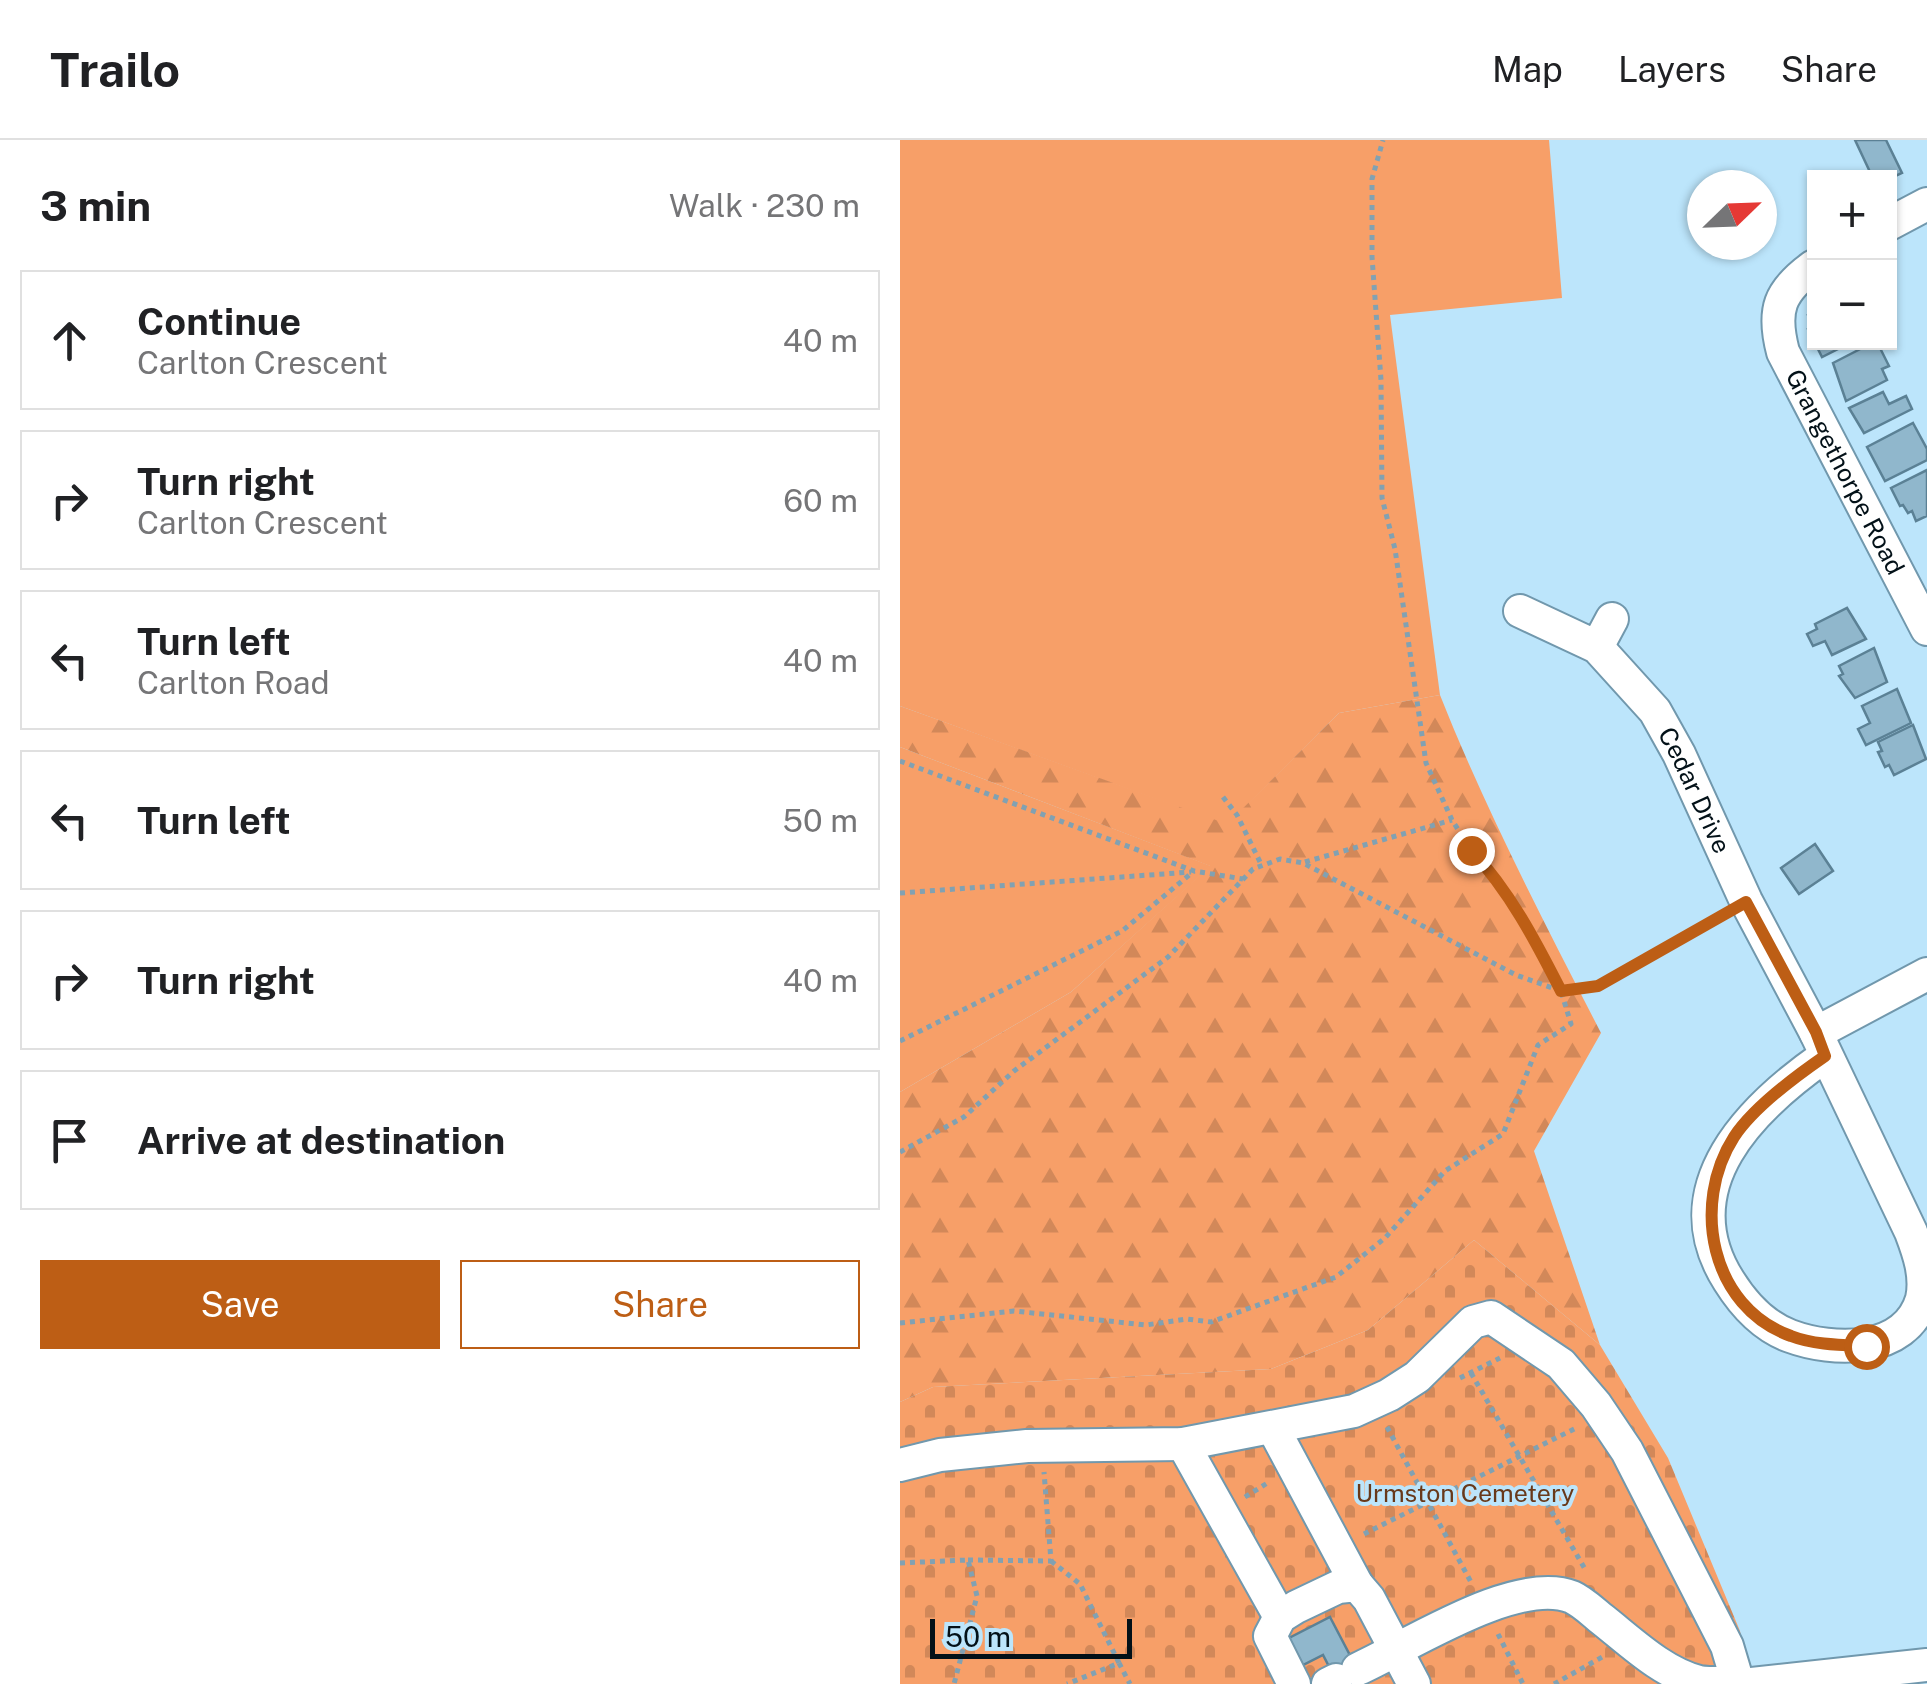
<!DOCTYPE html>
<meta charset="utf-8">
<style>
:root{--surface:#fff;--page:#f6f6f6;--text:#202124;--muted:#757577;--line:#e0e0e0;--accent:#bd5e15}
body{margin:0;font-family:"Public Sans",sans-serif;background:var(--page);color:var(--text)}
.controls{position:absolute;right:30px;top:30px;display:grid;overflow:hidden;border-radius:0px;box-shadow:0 2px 8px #0004}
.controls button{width:90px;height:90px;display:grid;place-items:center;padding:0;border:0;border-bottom:2px solid var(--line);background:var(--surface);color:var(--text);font:50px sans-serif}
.compass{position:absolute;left:787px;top:30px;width:90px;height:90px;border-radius:50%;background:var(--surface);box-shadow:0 2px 8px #0004;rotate:67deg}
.scale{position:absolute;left:30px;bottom:25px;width:202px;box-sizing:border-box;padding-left:10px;border:5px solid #031118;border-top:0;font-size:28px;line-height:35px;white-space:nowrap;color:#031118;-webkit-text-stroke:8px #bce5fb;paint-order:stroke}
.stop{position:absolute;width:30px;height:30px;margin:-22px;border:8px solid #bd5e15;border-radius:50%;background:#fff}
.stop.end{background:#bd5e15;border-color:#fff;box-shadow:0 2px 10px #0008}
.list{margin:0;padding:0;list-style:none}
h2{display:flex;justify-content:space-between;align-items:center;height:130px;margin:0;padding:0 40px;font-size:42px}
h2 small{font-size:32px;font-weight:400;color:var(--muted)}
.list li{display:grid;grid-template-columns:65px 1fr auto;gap:30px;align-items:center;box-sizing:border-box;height:140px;margin:0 20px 20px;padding:0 20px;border:2px solid var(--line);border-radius:0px}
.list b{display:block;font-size:38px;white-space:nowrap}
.list p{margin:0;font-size:32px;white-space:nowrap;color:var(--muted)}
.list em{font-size:32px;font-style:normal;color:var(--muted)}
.actions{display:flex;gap:20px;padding:30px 40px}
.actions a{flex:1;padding:22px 0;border:2px solid var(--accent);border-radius:0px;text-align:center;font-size:35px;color:var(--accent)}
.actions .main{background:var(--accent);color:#fff}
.icon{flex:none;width:55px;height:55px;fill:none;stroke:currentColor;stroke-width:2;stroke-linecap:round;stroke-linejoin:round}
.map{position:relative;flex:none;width:1027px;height:1544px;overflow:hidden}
header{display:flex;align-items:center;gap:60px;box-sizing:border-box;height:140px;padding:0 50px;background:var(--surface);border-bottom:2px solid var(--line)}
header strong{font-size:48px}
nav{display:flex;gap:55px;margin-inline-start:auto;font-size:35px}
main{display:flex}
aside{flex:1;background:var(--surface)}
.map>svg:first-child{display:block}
</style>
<header>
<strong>Trailo</strong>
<nav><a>Map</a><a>Layers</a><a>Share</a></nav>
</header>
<main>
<aside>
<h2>3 min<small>Walk · 230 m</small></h2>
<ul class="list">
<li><svg class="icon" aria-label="ahead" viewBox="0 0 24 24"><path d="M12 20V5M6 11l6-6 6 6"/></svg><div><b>Continue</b><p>Carlton Crescent</p></div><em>40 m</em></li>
<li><svg class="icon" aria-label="right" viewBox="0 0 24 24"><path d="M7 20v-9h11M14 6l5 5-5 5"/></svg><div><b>Turn right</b><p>Carlton Crescent</p></div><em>60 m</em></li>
<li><svg class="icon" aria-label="left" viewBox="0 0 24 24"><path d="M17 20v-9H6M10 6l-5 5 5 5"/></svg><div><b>Turn left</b><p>Carlton Road</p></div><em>40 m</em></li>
<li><svg class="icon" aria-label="left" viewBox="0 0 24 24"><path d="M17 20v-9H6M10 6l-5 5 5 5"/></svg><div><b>Turn left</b></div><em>50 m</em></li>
<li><svg class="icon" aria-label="right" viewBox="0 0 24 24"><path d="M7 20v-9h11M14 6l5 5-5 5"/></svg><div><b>Turn right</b></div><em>40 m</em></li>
<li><svg class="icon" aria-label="arrive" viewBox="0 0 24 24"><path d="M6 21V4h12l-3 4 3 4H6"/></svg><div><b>Arrive at destination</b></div></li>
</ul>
<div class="actions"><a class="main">Save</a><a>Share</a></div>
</aside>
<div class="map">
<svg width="1027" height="1544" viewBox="0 0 1027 1544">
<defs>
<pattern id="forest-firs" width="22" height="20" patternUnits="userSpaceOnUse" patternTransform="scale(2.5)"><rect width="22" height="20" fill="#f79f68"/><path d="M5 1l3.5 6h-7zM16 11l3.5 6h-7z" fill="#d28859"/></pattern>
<pattern id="cemetery-stones" width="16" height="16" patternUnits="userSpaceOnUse" patternTransform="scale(2.5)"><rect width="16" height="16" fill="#f79f68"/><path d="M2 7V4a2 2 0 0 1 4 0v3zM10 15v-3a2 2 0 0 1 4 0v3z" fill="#d28859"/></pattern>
</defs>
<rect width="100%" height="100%" fill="#bce5fb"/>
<g fill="#f79f68">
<path d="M0,0H649L662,158L490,175L540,555L439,573L327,685L0,566Z"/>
<path d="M0,607L311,726L171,852L0,952Z"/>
</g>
<path fill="url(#forest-firs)" d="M540,555C586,671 644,782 701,893L634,1011L700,1205L574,1100L468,1190L371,1229L33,1247L0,1262V952L171,852L310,726L0,607V566L327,684L439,573Z"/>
<path fill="url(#cemetery-stones)" d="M574,1100L700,1205L768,1318L840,1491L849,1544H0V1262L33,1247L371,1229L468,1190Z"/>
<g fill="#90b7cc" stroke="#5b8195" stroke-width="2.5">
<path d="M955,0H986L1002,33L989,39L959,38L970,32Z"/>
<path d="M914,172V202H952L922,217L908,189L914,186L908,175Z"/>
<path d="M974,202H977L989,226L982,229L987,240L946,261L933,223Z"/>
<path d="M983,252L989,264L1006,256L1012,269L964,293L949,268Z"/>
<path d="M1013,283L1027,309V320L985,341L967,307Z"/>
<path d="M1027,330V376L1016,381L1012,371L1008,373L1003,365L1000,366L991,348Z"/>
<path d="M947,468L966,499L932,515L925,501L913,506L907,494L917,489L915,484Z"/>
<path d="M974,508L987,542L955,558L939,536L943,534L939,526Z"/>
<path d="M997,549L1011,583L966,605L958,589L970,583L962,566Z"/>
<path d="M1013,585L1026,619L994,635L989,625L985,627L978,612L982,611L978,602Z"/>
<path d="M915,704L933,731L899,754L881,728Z"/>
<path d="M430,1477L465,1544H438L423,1515L403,1525L389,1498Z"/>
</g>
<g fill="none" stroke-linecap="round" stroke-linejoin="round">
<defs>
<g id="minor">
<path d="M989,84L1027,64"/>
<path id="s1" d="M914,126C879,151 872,170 883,212L1027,489"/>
<path id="s2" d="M620,471L697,507L755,571L779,614L846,761L916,893L1011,1092C1019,1113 1027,1136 1022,1159C1006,1214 933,1212 890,1196C863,1186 844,1165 829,1141C769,1047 852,967 925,916"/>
<path d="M697,507L712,479"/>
<path d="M916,893L1027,834"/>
<path d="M373,1288L457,1445"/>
<path d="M283,1304L380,1477"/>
<path d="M0,1325L40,1315L127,1306L283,1304L454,1271L489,1255L517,1237L573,1182L591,1177L661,1224L696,1265L727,1311L827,1506L838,1543"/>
<path d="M458,1529C509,1506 617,1435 672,1457C683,1462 694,1473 703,1480C732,1503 763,1533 799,1542C814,1544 830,1542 845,1544"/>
<path d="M394,1544L370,1496L380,1477L396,1467L438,1447L457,1445L469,1459L514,1544"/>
<path d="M428,1544L436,1540"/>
<path d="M852,1544L1027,1525"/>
</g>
</defs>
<use href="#minor" stroke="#7198ad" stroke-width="36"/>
<g stroke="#81a1b2" stroke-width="5" stroke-dasharray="5 5" stroke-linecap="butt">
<path d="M0,621L294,731L343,739"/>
<path d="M323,657L337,675L362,726"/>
<path d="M405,722L552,680"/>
<path d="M0,753L291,732"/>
<path d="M0,901L222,791L294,731"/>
<path d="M0,1012L64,977L114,931L268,817L353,729L380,719L403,723L616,835L661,851L698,847L824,775"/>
<path d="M0,1183L114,1171L246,1185L287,1179L311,1182L436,1137L485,1098L545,1031L603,994L638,905L671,884L661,851L623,777L596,737L571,710L552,680L526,623L495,409L482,358L481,240L472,117V39L483,0"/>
<path d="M571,1233L685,1429"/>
<path d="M560,1238L600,1218"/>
<path d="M487,1287L572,1444"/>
<path d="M345,1357L369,1342"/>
<path d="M464,1394L678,1287"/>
<path d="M68,1420L151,1421L144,1332"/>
<path d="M151,1421L180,1444L219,1523L167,1544"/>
<path d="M0,1423L68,1420L77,1456L54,1544"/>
<path d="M598,1494L623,1544"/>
<path d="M219,1523L230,1544"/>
<path d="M654,1544L704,1516"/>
</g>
<use href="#minor" stroke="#fff" stroke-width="32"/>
</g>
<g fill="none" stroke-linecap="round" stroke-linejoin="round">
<path stroke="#bd5e15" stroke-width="12" d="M571,710C610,752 635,800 661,851L698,846L846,762L916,892L925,916C896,936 853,968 834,997C791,1064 810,1167 891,1196C914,1205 942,1205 966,1206"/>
</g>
<g text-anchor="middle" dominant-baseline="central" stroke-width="8" stroke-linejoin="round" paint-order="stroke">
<g font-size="25" fill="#031118" stroke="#bce5fb">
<text stroke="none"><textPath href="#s1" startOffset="235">Grangethorpe Road</textPath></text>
<text stroke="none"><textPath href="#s2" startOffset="260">Cedar Drive</textPath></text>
</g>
<g font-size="25" fill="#68391a" stroke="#bce5fb">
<text x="565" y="1353">Urmston Cemetery</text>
</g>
</g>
</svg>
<div class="controls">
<button>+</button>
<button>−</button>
</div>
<svg class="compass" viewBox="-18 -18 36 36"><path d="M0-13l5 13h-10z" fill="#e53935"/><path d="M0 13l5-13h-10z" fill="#757577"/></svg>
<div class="scale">50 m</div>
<div class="stop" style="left:966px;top:1206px"></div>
<div class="stop end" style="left:571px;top:710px"></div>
</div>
</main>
